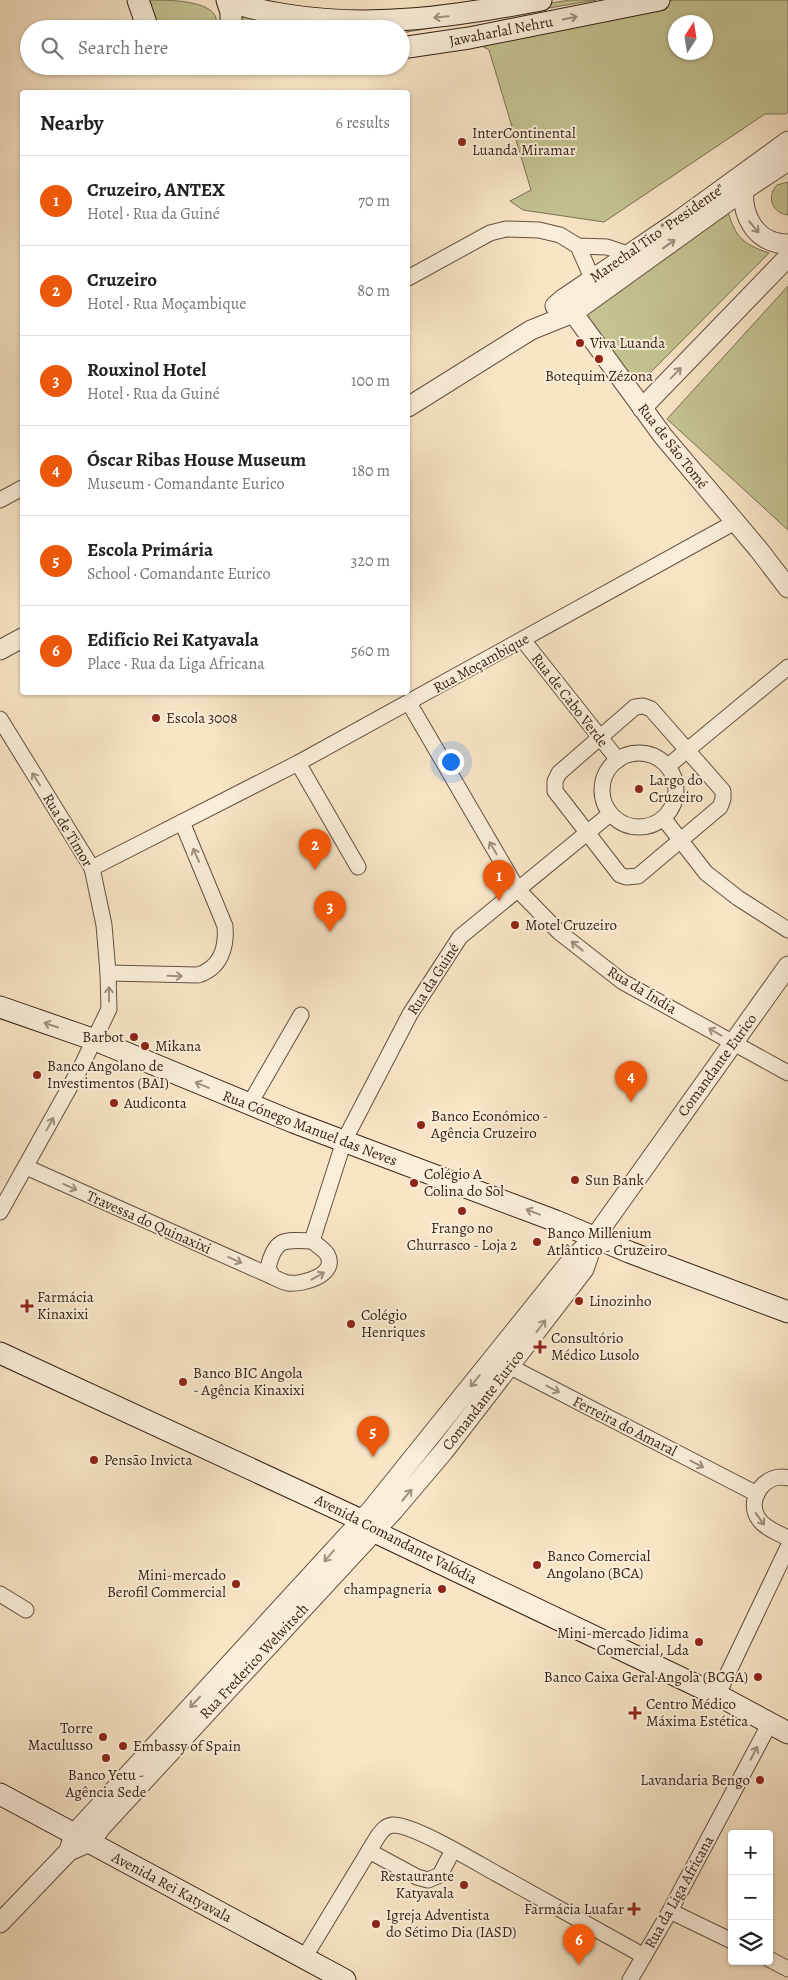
<!DOCTYPE html>
<meta charset="utf-8">
<style>
:root{--surface:#fff;--page:#f6f6f6;--text:#222;--muted:#767676;--line:#e0e0e0;--accent:#ea580c}
body{margin:0;font-family:Alegreya,serif;background:var(--page);color:var(--text)}
.controls{position:absolute;right:15px;bottom:15px;display:grid;overflow:hidden;border-radius:5px;box-shadow:0 1px 4px #0004}
.controls button{width:45px;height:45px;display:grid;place-items:center;padding:0;border:0;border-bottom:1px solid var(--line);background:var(--surface);color:var(--text);font:25px sans-serif}
.compass{position:absolute;left:668px;top:15px;width:45px;height:45px;border-radius:50%;background:var(--surface);box-shadow:0 1px 4px #0004;rotate:12deg}
.you{position:absolute;left:450px;top:761px;width:18px;height:18px;margin:-12px;border:4px solid #fff;border-radius:50%;background:#1a73e8;box-shadow:0 0 0 8px #1a73e833}
.badge{display:grid;place-items:center;width:32px;height:32px;border-radius:50%;background:var(--accent);color:#fff;font-size:16px;font-weight:700}
.pin{position:absolute;translate:-50% -41px;filter:drop-shadow(0 1px 2px #0008)}
.pin::after{content:'';position:absolute;top:26px;width:18px;height:15px;background:inherit;clip-path:polygon(0 0,100% 0,50% 100%)}
.list{margin:0;padding:0;list-style:none}
h2{display:flex;justify-content:space-between;align-items:center;height:65px;margin:0;padding:0 20px;font-size:21px}
h2 small{font-size:16px;font-weight:400;color:var(--muted)}
.list li{display:grid;grid-template-columns:32px 1fr auto;gap:15px;align-items:center;box-sizing:border-box;height:90px;padding:0 20px;border-top:1px solid var(--line)}
.list b{display:block;font-size:19px;white-space:nowrap}
.list p{margin:0;font-size:16px;white-space:nowrap;color:var(--muted)}
.list em{font-size:16px;font-style:normal;color:var(--muted)}
.icon{flex:none;width:28px;height:28px;fill:none;stroke:currentColor;stroke-width:2;stroke-linecap:round;stroke-linejoin:round}
.map{position:relative;flex:none;width:788px;height:1980px;overflow:hidden}
.search{position:absolute;background:var(--surface);box-shadow:0 1px 4px #0004;left:20px;top:20px;width:390px;height:55px;display:flex;align-items:center;gap:12px;box-sizing:border-box;padding:0 18px;border-radius:28px;color:var(--muted);font-size:19px}
.panel{position:absolute;background:var(--surface);box-shadow:0 1px 4px #0004;left:20px;top:90px;width:390px;height:605px;border-radius:5px}
.map>svg:first-child{display:block}
</style>
<div class="map">
<svg width="788" height="1980" viewBox="0 0 788 1980">
<rect width="100%" height="100%" fill="#f8e5c6"/>
<filter id="stains"><feTurbulence type="fractalNoise" baseFrequency=".004" numOctaves="4"/><feColorMatrix values="0 0 0 0 .2 0 0 0 0 .09 0 0 0 0 .02 0 0 0 .5 -.17"/></filter>
<radialGradient id="worn" r=".72"><stop offset=".6" stop-color="#630" stop-opacity="0"/><stop offset="1" stop-color="#630" stop-opacity=".3"/></radialGradient>
<g fill="#c4c291" stroke="#7c7052" fill-rule="evenodd">
<path d="M148,0C172,0 226,0 215,29H159Z"/>
<path d="M570,0H596L401,33V29H234V16L407,26Z"/>
<path d="M674,0H788V112L785,114H765L604,222L523,210L510,201L531,190L489,50L475,42ZM676,22H706V52H676Z"/>
<path d="M788,182V215C772,213 766,197 777,185Z"/>
<path d="M728,212C736,238 743,244 769,253L643,380L628,378L586,321V307Z"/>
<path d="M788,286V530L667,419Z"/>
</g>
<g fill="none" stroke-linecap="round" stroke-linejoin="round">
<defs>
<g id="minor">
<path d="M578,246L592,278L599,286"/>
<path d="M408,278L490,233L506,229L539,230L560,235L578,246L607,247L628,254L634,260"/>
<path d="M0,500L22,488"/>
<path d="M523,640L618,760"/>
<path d="M409,703L518,890L559,932L623,982L788,1073"/>
<path d="M643,706L651,709L723,791V799L720,807L638,876L626,877L620,875L555,791V781L559,773L635,707Z"/>
<path d="M0,719L92,868L104,925L108,973L109,1009L82,1065L0,1212"/>
<circle cx="639" cy="790" r="37"/>
<path d="M298,763L358,867"/>
<path d="M668,766L788,667"/>
<path d="M664,819L706,873L738,898L788,930"/>
<path d="M92,868L298,763L735,522"/>
<path d="M108,973L198,975C220,968 227,948 225,926L182,822"/>
<path d="M249,1105L301,1015"/>
<path d="M26,1167L273,1277C277,1279 283,1282 288,1283C302,1285 339,1275 327,1254C323,1249 317,1245 312,1241C285,1240 275,1237 268,1268L273,1277"/>
<path d="M312,1241L344,1141L410,1014L460,937L610,814"/>
<path d="M501,1362L757,1494"/>
<path d="M788,1478C765,1472 746,1499 758,1518C764,1528 778,1533 788,1538"/>
<path d="M0,1594L26,1610"/>
<path d="M717,1696L788,1547"/>
<path d="M369,1851L417,1877L428,1880L440,1875L453,1850"/>
<path d="M670,1911L732,1941"/>
<path d="M304,1958L378,1836C383,1830 385,1826 393,1825C413,1824 477,1863 497,1874C546,1901 595,1929 644,1956"/>
<path d="M769,1959L788,1969"/>
<path d="M630,1980L670,1911L770,1723"/>
</g>
<g id="tertiary">
<path d="M745,183C739,212 754,244 788,244"/>
<path d="M563,299L663,436L759,550L788,588"/>
<path d="M555,306L563,299L678,221L788,141"/>
<path d="M408,407L531,330L573,313L744,190L788,161"/>
<path d="M642,408L788,257"/>
<path d="M0,650L22,638"/>
<path d="M69,1851L74,1834L371,1510L571,1261L595,1237L788,966"/>
<path d="M0,1923L69,1851L90,1842L102,1826L394,1510L444,1451L584,1269L594,1240"/>
</g>
<g id="secondary">
<path d="M138,0L148,29"/>
<path d="M227,0L231,12V29"/>
<path d="M228,0C247,8 267,12 287,15C373,29 457,16 541,0"/>
<path d="M401,48L469,38L659,0"/>
<path d="M0,1007L95,1040L293,1122L556,1221L629,1252L788,1312"/>
<path d="M0,1353L361,1520L375,1532L725,1699L788,1733"/>
<path d="M0,1794L345,1980"/>
</g>
</defs>
<use href="#minor" stroke="#645040" stroke-width="17"/>
<use href="#tertiary" stroke="#645040" stroke-width="21"/>
<use href="#secondary" stroke="#331e13" stroke-width="23"/>
<use href="#minor" stroke="#faeeda" stroke-width="15"/>
<use href="#tertiary" stroke="#faeeda" stroke-width="19"/>
<use href="#secondary" stroke="#faeeda" stroke-width="21"/>
</g>
<defs><path id="oneway-shaft" d="M-6 0H5M1.5-3L5.5 0L1.5 3" fill="none" stroke-width="1.6" stroke-linecap="round" stroke-linejoin="round" transform="scale(1.25)"/></defs>
<g stroke="#a09080">
<use href="#oneway-shaft" transform="translate(441 17) rotate(175)"/>
<use href="#oneway-shaft" transform="translate(570 18) rotate(-12)"/>
<use href="#oneway-shaft" transform="translate(754 227) rotate(50)"/>
<use href="#oneway-shaft" transform="translate(669 244) rotate(-36)"/>
<use href="#oneway-shaft" transform="translate(676 373) rotate(-46)"/>
<use href="#oneway-shaft" transform="translate(36 779) rotate(-122)"/>
<use href="#oneway-shaft" transform="translate(493 848) rotate(-120)"/>
<use href="#oneway-shaft" transform="translate(196 855) rotate(-114)"/>
<use href="#oneway-shaft" transform="translate(577 946) rotate(-142)"/>
<use href="#oneway-shaft" transform="translate(175 976) rotate(2)"/>
<use href="#oneway-shaft" transform="translate(109 994) rotate(-90)"/>
<use href="#oneway-shaft" transform="translate(51 1025) rotate(-161)"/>
<use href="#oneway-shaft" transform="translate(715 1032) rotate(-151)"/>
<use href="#oneway-shaft" transform="translate(202 1085) rotate(-157)"/>
<use href="#oneway-shaft" transform="translate(50 1124) rotate(-61)"/>
<use href="#oneway-shaft" transform="translate(70 1187) rotate(24)"/>
<use href="#oneway-shaft" transform="translate(533 1212) rotate(-159)"/>
<use href="#oneway-shaft" transform="translate(235 1260) rotate(24)"/>
<use href="#oneway-shaft" transform="translate(318 1276) rotate(-29)"/>
<use href="#oneway-shaft" transform="translate(541 1326) rotate(-53)"/>
<use href="#oneway-shaft" transform="translate(475 1381) rotate(129)"/>
<use href="#oneway-shaft" transform="translate(553 1389) rotate(27)"/>
<use href="#oneway-shaft" transform="translate(697 1464) rotate(27)"/>
<use href="#oneway-shaft" transform="translate(407 1495) rotate(-50)"/>
<use href="#oneway-shaft" transform="translate(760 1519) rotate(54)"/>
<use href="#oneway-shaft" transform="translate(329 1556) rotate(131)"/>
<use href="#oneway-shaft" transform="translate(195 1702) rotate(133)"/>
<use href="#oneway-shaft" transform="translate(754 1753) rotate(-63)"/>
</g>
<g fill="#8f2418" stroke="#faeeda" stroke-width="2">
<circle cx="462" cy="142" r="5"/>
<circle cx="580" cy="343" r="5"/>
<circle cx="599" cy="359" r="5"/>
<circle cx="156" cy="718" r="5"/>
<circle cx="639" cy="789" r="5"/>
<circle cx="515" cy="925" r="5"/>
<circle cx="134" cy="1037" r="5"/>
<circle cx="145" cy="1046" r="5"/>
<circle cx="37" cy="1075" r="5"/>
<circle cx="114" cy="1103" r="5"/>
<circle cx="421" cy="1125" r="5"/>
<circle cx="575" cy="1180" r="5"/>
<circle cx="414" cy="1183" r="5"/>
<circle cx="462" cy="1211" r="5"/>
<circle cx="537" cy="1242" r="5"/>
<circle cx="579" cy="1301" r="5"/>
<path d="M24.5 1298.5h5v5h5v5h-5v5h-5v-5h-5v-5h5z"/>
<circle cx="351" cy="1324" r="5"/>
<path d="M537.5 1339.5h5v5h5v5h-5v5h-5v-5h-5v-5h5z"/>
<circle cx="183" cy="1382" r="5"/>
<circle cx="94" cy="1460" r="5"/>
<circle cx="537" cy="1565" r="5"/>
<circle cx="236" cy="1584" r="5"/>
<circle cx="442" cy="1589" r="5"/>
<circle cx="699" cy="1642" r="5"/>
<circle cx="758" cy="1677" r="5"/>
<path d="M632.5 1705.5h5v5h5v5h-5v5h-5v-5h-5v-5h5z"/>
<circle cx="103" cy="1737" r="5"/>
<circle cx="123" cy="1746" r="5"/>
<circle cx="106" cy="1758" r="5"/>
<circle cx="760" cy="1780" r="5"/>
<circle cx="464" cy="1885" r="5"/>
<path d="M631.5 1901.5h5v5h5v5h-5v5h-5v-5h-5v-5h5z"/>
<circle cx="376" cy="1924" r="5"/>
</g>
<g text-anchor="middle" dominant-baseline="central" stroke-width="4" stroke-linejoin="round" paint-order="stroke">
<g font-size="15" fill="#331e13" stroke="#faeeda">
<text transform="translate(501 31) rotate(-11)">Jawaharlal Nehru</text>
<text transform="translate(657 233) rotate(-35)">Marechal Tito "Presidente"</text>
<text transform="translate(673 446) rotate(52)">Rua de São Tomé</text>
<text transform="translate(481 663) rotate(-29)">Rua Moçambique</text>
<text transform="translate(570 700) rotate(52)">Rua de Cabo Verde</text>
<text transform="translate(68 830) rotate(59)">Rua de Timor</text>
<text transform="translate(433 979) rotate(-57)">Rua da Guiné</text>
<text transform="translate(642 990) rotate(31)">Rua da Índia</text>
<text transform="translate(717 1065) rotate(-54)">Comandante Eurico</text>
<text transform="translate(310 1128) rotate(21)">Rua Cónego Manuel das Neves</text>
<text transform="translate(149 1222) rotate(24)">Travessa do Quinaxixi</text>
<text transform="translate(483 1400) rotate(-52)">Comandante Eurico</text>
<text transform="translate(625 1426) rotate(27)">Ferreira do Amaral</text>
<text transform="translate(396 1539) rotate(27)">Avenida Comandante Valódia</text>
<text transform="translate(254 1661) rotate(-47)">Rua Frederico Welwitsch</text>
<text transform="translate(172 1887) rotate(28)">Avenida Rei Katyavala</text>
<text transform="translate(679 1892) rotate(-61)">Rua da Liga Africana</text>
</g>
<g font-size="15" fill="#331e13" stroke="#faeeda" text-anchor="start">
<text x="472" y="133">InterContinental<tspan x="472" dy="17">Luanda Miramar</tspan></text>
<text x="590" y="343">Viva Luanda</text>
<text x="599" y="376" text-anchor="middle">Botequim Zézona</text>
<text x="166" y="718">Escola 3008</text>
<text x="649" y="780">Largo do<tspan x="649" dy="17">Cruzeiro</tspan></text>
<text x="525" y="925">Motel Cruzeiro</text>
<text x="124" y="1037" text-anchor="end">Barbot</text>
<text x="155" y="1046">Mikana</text>
<text x="47" y="1066">Banco Angolano de<tspan x="47" dy="17">Investimentos (BAI)</tspan></text>
<text x="124" y="1103">Audiconta</text>
<text x="431" y="1116">Banco Económico -<tspan x="431" dy="17">Agência Cruzeiro</tspan></text>
<text x="424" y="1174">Colégio A<tspan x="424" dy="17">Colina do Sol</tspan></text>
<text x="585" y="1180">Sun Bank</text>
<text x="462" y="1228" text-anchor="middle">Frango no<tspan x="462" dy="17">Churrasco - Loja 2</tspan></text>
<text x="547" y="1233">Banco Millenium<tspan x="547" dy="17">Atlântico - Cruzeiro</tspan></text>
<text x="37" y="1297">Farmácia<tspan x="37" dy="17">Kinaxixi</tspan></text>
<text x="589" y="1301">Linozinho</text>
<text x="361" y="1315">Colégio<tspan x="361" dy="17">Henriques</tspan></text>
<text x="551" y="1338">Consultório<tspan x="551" dy="17">Médico Lusolo</tspan></text>
<text x="193" y="1373">Banco BIC Angola<tspan x="193" dy="17">- Agência Kinaxixi</tspan></text>
<text x="104" y="1460">Pensão Invicta</text>
<text x="547" y="1556">Banco Comercial<tspan x="547" dy="17">Angolano (BCA)</tspan></text>
<text x="226" y="1575" text-anchor="end">Mini-mercado<tspan x="226" dy="17">Berofil Commercial</tspan></text>
<text x="432" y="1589" text-anchor="end">champagneria</text>
<text x="689" y="1633" text-anchor="end">Mini-mercado Jidima<tspan x="689" dy="17">Comercial, Lda</tspan></text>
<text x="748" y="1677" text-anchor="end">Banco Caixa Geral Angola (BCGA)</text>
<text x="646" y="1704">Centro Médico<tspan x="646" dy="17">Máxima Estética</tspan></text>
<text x="93" y="1728" text-anchor="end">Torre<tspan x="93" dy="17">Maculusso</tspan></text>
<text x="133" y="1746">Embassy of Spain</text>
<text x="106" y="1775" text-anchor="middle">Banco Yetu -<tspan x="106" dy="17">Agência Sede</tspan></text>
<text x="750" y="1780" text-anchor="end">Lavandaria Bengo</text>
<text x="454" y="1876" text-anchor="end">Restaurante<tspan x="454" dy="17">Katyavala</tspan></text>
<text x="624" y="1909" text-anchor="end">Farmácia Luafar</text>
<text x="386" y="1915">Igreja Adventista<tspan x="386" dy="17">do Sétimo Dia (IASD)</tspan></text>
</g>
</g>
<rect width="100%" height="100%" filter="url(#stains)"/>
<rect width="100%" height="100%" fill="url(#worn)"/>
</svg>
<div class="controls">
<button>+</button>
<button>−</button>
<button><svg class="icon" aria-label="layers" viewBox="0 0 24 24"><path d="M12 4l9 5-9 5-9-5zM3 14l9 5 9-5"/></svg></button>
</div>
<svg class="compass" viewBox="-18 -18 36 36"><path d="M0-13l5 13h-10z" fill="#e53935"/><path d="M0 13l5-13h-10z" fill="#767676"/></svg>
<div class="you"></div>
<div class="pin badge" style="left:499px;top:901px">1</div>
<div class="pin badge" style="left:315px;top:870px">2</div>
<div class="pin badge" style="left:330px;top:932px">3</div>
<div class="pin badge" style="left:631px;top:1102px">4</div>
<div class="pin badge" style="left:373px;top:1457px">5</div>
<div class="pin badge" style="left:579px;top:1965px">6</div>
<div class="search"><svg class="icon" aria-label="search" viewBox="0 0 24 24"><circle cx="10" cy="10" r="6"/><path d="M15 15l6 6"/></svg>Search here</div>
<section class="panel">
<h2>Nearby<small>6 results</small></h2>
<ul class="list">
<li><span class="badge">1</span><div><b>Cruzeiro, ANTEX</b><p>Hotel · Rua da Guiné</p></div><em>70 m</em></li>
<li><span class="badge">2</span><div><b>Cruzeiro</b><p>Hotel · Rua Moçambique</p></div><em>80 m</em></li>
<li><span class="badge">3</span><div><b>Rouxinol Hotel</b><p>Hotel · Rua da Guiné</p></div><em>100 m</em></li>
<li><span class="badge">4</span><div><b>Óscar Ribas House Museum</b><p>Museum · Comandante Eurico</p></div><em>180 m</em></li>
<li><span class="badge">5</span><div><b>Escola Primária</b><p>School · Comandante Eurico</p></div><em>320 m</em></li>
<li><span class="badge">6</span><div><b>Edifício Rei Katyavala</b><p>Place · Rua da Liga Africana</p></div><em>560 m</em></li>
</ul>
</section>
</div>
